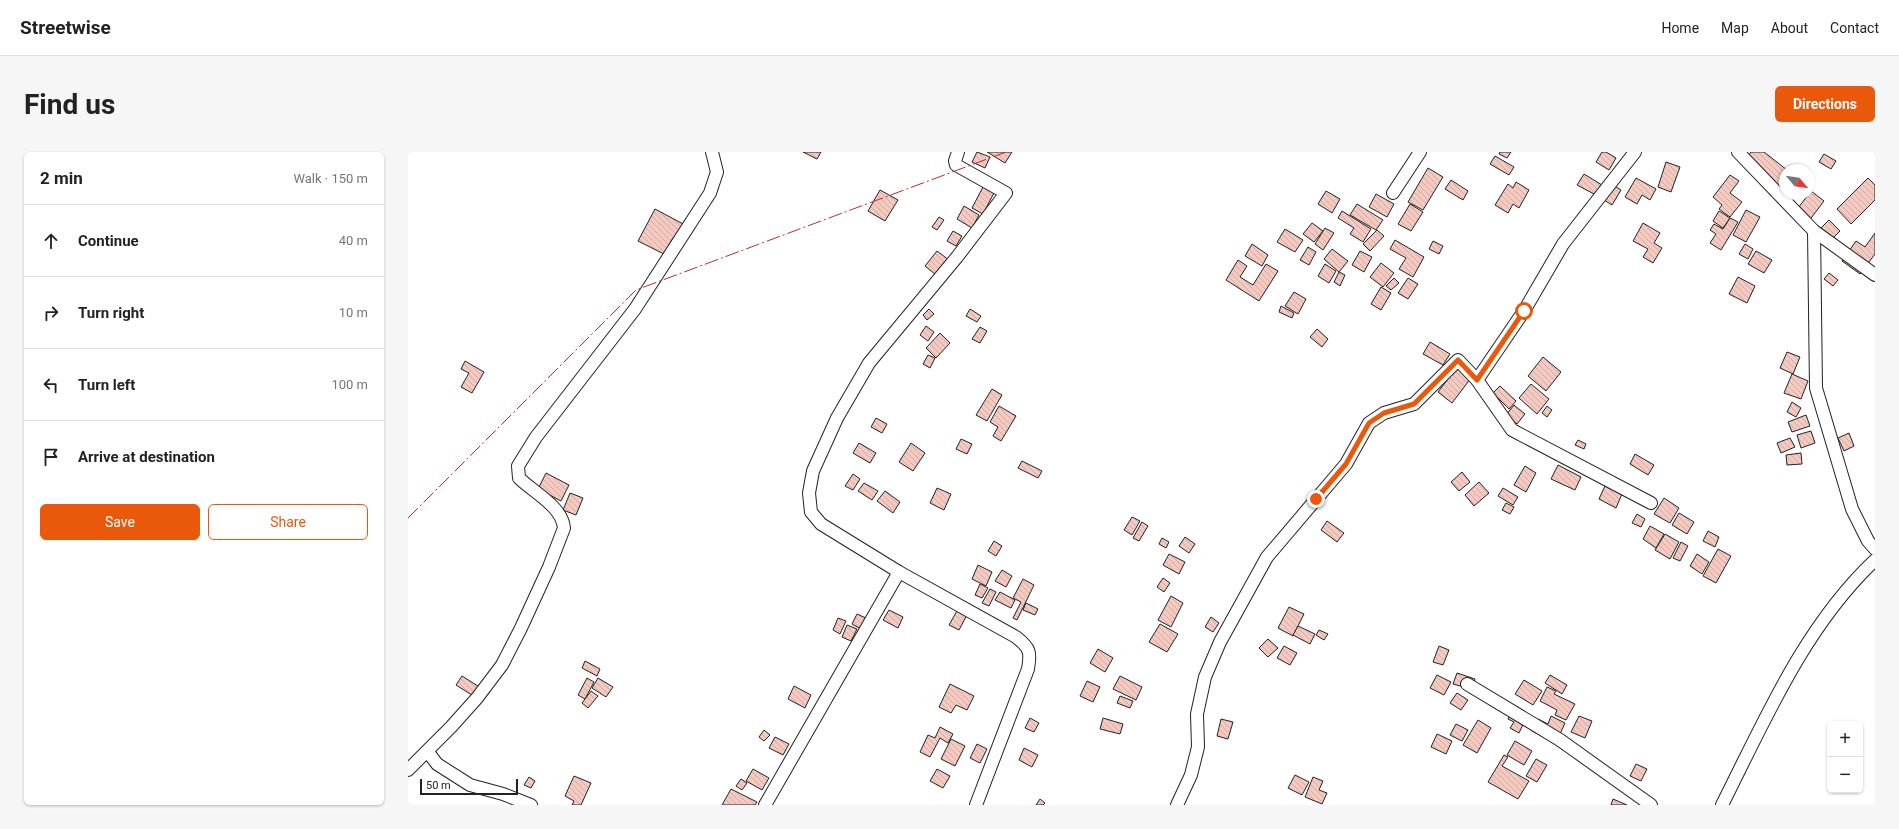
<!DOCTYPE html>
<meta charset="utf-8">
<style>
:root{--surface:#fff;--page:#f6f6f6;--text:#222;--muted:#767676;--line:#e0e0e0;--accent:#ea580c}
body{margin:0;font-family:Roboto,sans-serif;background:var(--page);color:var(--text)}
.controls{position:absolute;right:12px;bottom:12px;display:grid;overflow:hidden;border-radius:6px;box-shadow:0 1px 3px #0004}
.controls button{width:36px;height:36px;display:grid;place-items:center;padding:0;border:0;border-bottom:1px solid var(--line);background:var(--surface);color:var(--text);font:20px sans-serif}
.compass{position:absolute;left:1371px;top:12px;width:36px;height:36px;border-radius:50%;background:var(--surface);box-shadow:0 1px 3px #0004;rotate:119deg}
.scale{position:absolute;left:12px;bottom:10px;width:98px;box-sizing:border-box;padding-left:4px;border:2px solid #222;border-top:0;font-size:11px;line-height:14px;white-space:nowrap;color:#222;-webkit-text-stroke:3px #fff;paint-order:stroke}
.stop{position:absolute;width:12px;height:12px;margin:-9px;border:3px solid #ea580c;border-radius:50%;background:#fff}
.stop.end{background:#ea580c;border-color:#fff;box-shadow:0 1px 4px #0008}
.list{margin:0;padding:0;list-style:none}
h2{display:flex;justify-content:space-between;align-items:center;height:52px;margin:0;padding:0 16px;font-size:17px}
h2 small{font-size:13px;font-weight:400;color:var(--muted)}
.list li{display:grid;grid-template-columns:26px 1fr auto;gap:12px;align-items:center;box-sizing:border-box;height:72px;padding:0 16px;border-top:1px solid var(--line)}
.list b{display:block;font-size:15px;white-space:nowrap}
.list em{font-size:13px;font-style:normal;color:var(--muted)}
.actions{display:flex;gap:8px;padding:12px 16px}
.actions a{flex:1;padding:9px 0;border:1px solid var(--accent);border-radius:6px;text-align:center;font-size:14px;color:var(--accent)}
.actions .main{background:var(--accent);color:#fff}
.icon{flex:none;width:22px;height:22px;fill:none;stroke:currentColor;stroke-width:2;stroke-linecap:round;stroke-linejoin:round}
.map{position:relative;flex:none;width:1467px;height:653px;overflow:hidden;border-radius:6px}
header{display:flex;align-items:center;gap:24px;box-sizing:border-box;height:56px;padding:0 20px;background:var(--surface);border-bottom:1px solid var(--line)}
header strong{font-size:19px}
nav{display:flex;gap:22px;margin-inline-start:auto;font-size:14px}
.intro{display:flex;align-items:center;justify-content:space-between;box-sizing:border-box;height:96px;padding:0 24px}
h1{margin:0;font-size:28px}
.button{padding:10px 18px;border-radius:6px;background:var(--accent);color:#fff;font-size:14px;font-weight:700}
main{display:flex;gap:24px;padding:0 24px}
aside{flex:1;background:var(--surface);border-radius:6px;box-shadow:0 1px 3px #0004}
.map>svg:first-child{display:block}
</style>
<header>
<strong>Streetwise</strong>
<nav><a>Home</a><a>Map</a><a>About</a><a>Contact</a></nav>
</header>
<div class="intro"><h1>Find us</h1><a class="button">Directions</a></div>
<main>
<aside>
<h2>2 min<small>Walk · 150 m</small></h2>
<ul class="list">
<li><svg class="icon" aria-label="ahead" viewBox="0 0 24 24"><path d="M12 20V5M6 11l6-6 6 6"/></svg><div><b>Continue</b></div><em>40 m</em></li>
<li><svg class="icon" aria-label="right" viewBox="0 0 24 24"><path d="M7 20v-9h11M14 6l5 5-5 5"/></svg><div><b>Turn right</b></div><em>10 m</em></li>
<li><svg class="icon" aria-label="left" viewBox="0 0 24 24"><path d="M17 20v-9H6M10 6l-5 5 5 5"/></svg><div><b>Turn left</b></div><em>100 m</em></li>
<li><svg class="icon" aria-label="arrive" viewBox="0 0 24 24"><path d="M6 21V4h12l-3 4 3 4H6"/></svg><div><b>Arrive at destination</b></div></li>
</ul>
<div class="actions"><a class="main">Save</a><a>Share</a></div>
</aside>
<div class="map">
<svg width="1467" height="653" viewBox="0 0 1467 653">
<defs>
<pattern id="building-back-hatch" width="6" height="6" patternUnits="userSpaceOnUse"><rect width="6" height="6" fill="#f3c9c0"/><path d="M-1 5l2 2M0 0l6 6M5-1l2 2" fill="none" stroke="#d0aca5"/></pattern>
</defs>
<rect width="100%" height="100%" fill="#fff"/>
<g fill="url(#building-back-hatch)" stroke="#222">
<path d="M395,0H413L409,7Z"/>
<path d="M569,0L582,5L577,16L564,10Z"/>
<path d="M579,0H604L597,11Z"/>
<path d="M1092,0H1103L1099,6L1091,2Z"/>
<path d="M1194,0H1198L1208,6L1201,18L1188,10Z"/>
<path d="M1343,0H1356L1379,18H1377V30L1367,44L1355,35L1360,30L1338,7Z"/>
<path d="M1416,2L1428,9L1423,17L1411,10Z"/>
<path d="M1087,4L1106,15L1101,23L1082,12Z"/>
<path d="M1258,10L1272,15L1263,40L1250,35Z"/>
<path d="M1020,16L1035,25L1015,58L1000,50Z"/>
<path d="M1176,22L1194,33L1188,43L1169,33Z"/>
<path d="M1322,23L1331,29L1322,41L1334,50L1322,65L1311,57L1314,53L1305,45Z"/>
<path d="M1228,26L1248,37L1242,48L1234,43L1229,52L1217,45Z"/>
<path d="M1460,26L1467,33V48L1443,72L1429,57Z"/>
<path d="M1043,28L1060,39L1055,48L1037,37Z"/>
<path d="M1108,30L1121,38L1111,56L1105,52L1100,61L1087,53L1100,32L1105,36Z"/>
<path d="M1205,33L1213,38L1204,53L1196,48Z"/>
<path d="M575,35L586,41L575,62L564,56Z"/>
<path d="M472,38L490,48L477,69L460,59Z"/>
<path d="M918,39L932,47L924,61L910,52Z"/>
<path d="M1403,39L1416,49L1397,74L1384,64Z"/>
<path d="M968,42L986,52L979,65L961,55Z"/>
<path d="M949,52L975,68L968,78L942,63Z"/>
<path d="M1002,52L1015,60L1003,79L990,72Z"/>
<path d="M556,54L571,63L564,76L549,67Z"/>
<path d="M247,57L277,73L269,88L265,86L256,102L230,89Z"/>
<path d="M1338,58L1352,65L1338,90L1325,83Z"/>
<path d="M934,59L963,77L955,90L942,82L946,76L930,66Z"/>
<path d="M1311,59L1322,66L1315,76L1305,69Z"/>
<path d="M531,65L536,68L529,78L524,75Z"/>
<path d="M1322,66L1330,70L1313,98L1302,91L1308,82L1302,78L1306,72L1315,77Z"/>
<path d="M1421,68L1432,79L1424,87L1413,76Z"/>
<path d="M904,71L915,79L906,90L895,82Z"/>
<path d="M1235,71L1252,81L1246,91L1254,96L1245,111L1235,105L1240,97L1225,89Z"/>
<path d="M917,76L926,81L915,98L907,92Z"/>
<path d="M877,77L895,88L887,100L869,90Z"/>
<path d="M969,78L976,84L962,99L955,92Z"/>
<path d="M545,79L554,84L548,94L539,89Z"/>
<path d="M1467,81V102L1452,122L1434,109L1448,89L1457,95Z"/>
<path d="M987,88L1016,105L1005,125L991,117L998,106L982,97Z"/>
<path d="M1025,89L1035,94L1031,102L1021,97Z"/>
<path d="M844,92L860,103L854,114L837,104Z"/>
<path d="M1337,92L1345,97L1340,107L1331,102Z"/>
<path d="M900,95L908,100L901,113L892,108Z"/>
<path d="M924,97L940,109L931,120L916,107Z"/>
<path d="M529,99L541,108L528,123L517,114Z"/>
<path d="M952,99L964,105L956,120L944,113Z"/>
<path d="M1348,99L1364,108L1356,121L1340,112Z"/>
<path d="M830,108L839,114L832,125L845,133L858,112L870,119L851,149L818,128Z"/>
<path d="M973,111L986,121L975,135L962,125Z"/>
<path d="M917,112L928,119L921,131L910,124Z"/>
<path d="M931,120L937,123L932,134L926,130Z"/>
<path d="M1421,121L1430,128L1425,134L1416,127Z"/>
<path d="M1330,125L1347,134L1339,151L1321,142Z"/>
<path d="M986,126L991,131L983,138L978,134Z"/>
<path d="M1000,126L1010,132L1000,147L990,141Z"/>
<path d="M973,135L983,141L973,158L963,152Z"/>
<path d="M886,140L898,147L890,162L877,154Z"/>
<path d="M873,154L886,161L884,166L871,160Z"/>
<path d="M521,157L526,162L519,168L515,163Z"/>
<path d="M562,157L573,164L569,170L558,164Z"/>
<path d="M518,174L526,180L520,189L512,183Z"/>
<path d="M572,175L579,179L572,191L564,187Z"/>
<path d="M909,177L920,187L914,195L902,185Z"/>
<path d="M532,181L542,191L528,206L518,196Z"/>
<path d="M1022,190L1042,202L1035,213L1015,202Z"/>
<path d="M1379,200L1392,205L1385,222L1372,216Z"/>
<path d="M520,203L527,206L522,216L515,212Z"/>
<path d="M1135,205L1153,220L1138,239L1120,224Z"/>
<path d="M57,209L76,220L64,241L53,235L61,221L53,217Z"/>
<path d="M1049,215L1063,226L1044,251L1030,240Z"/>
<path d="M1384,222L1400,229L1393,247L1376,241Z"/>
<path d="M1123,232L1141,247L1129,262L1111,246Z"/>
<path d="M1092,234L1108,249L1101,257L1085,241Z"/>
<path d="M584,237L594,243L579,269L568,263Z"/>
<path d="M1384,250L1393,256L1388,265L1379,260Z"/>
<path d="M1106,253L1117,262L1109,272L1098,263Z"/>
<path d="M591,254L608,264L593,289L585,284L590,275L582,270Z"/>
<path d="M1139,254L1144,258L1139,265L1134,261Z"/>
<path d="M1398,263L1402,274L1384,280L1380,270Z"/>
<path d="M468,266L479,272L474,281L463,275Z"/>
<path d="M1403,279L1407,291L1393,296L1389,283Z"/>
<path d="M1441,281L1446,294L1436,299L1430,286Z"/>
<path d="M1382,286L1387,295L1373,301L1369,291Z"/>
<path d="M553,287L564,292L559,302L548,297Z"/>
<path d="M1170,288L1178,292L1176,297L1167,293Z"/>
<path d="M451,291L468,301L462,311L445,301Z"/>
<path d="M503,291L517,301L505,319L491,310Z"/>
<path d="M1393,301L1394,312L1379,313L1378,303Z"/>
<path d="M1227,302L1246,313L1240,323L1222,312Z"/>
<path d="M614,309L634,319L630,326L610,316Z"/>
<path d="M1150,313L1173,325L1167,338L1143,327Z"/>
<path d="M1117,314L1128,321L1118,340L1106,333Z"/>
<path d="M1054,320L1062,330L1051,339L1043,330Z"/>
<path d="M138,321L161,333L153,349L130,337Z"/>
<path d="M445,322L452,327L445,338L437,334Z"/>
<path d="M1071,330L1081,341L1066,354L1057,343Z"/>
<path d="M456,331L470,339L464,348L450,339Z"/>
<path d="M1197,334L1214,342L1208,356L1191,347Z"/>
<path d="M529,336L543,342L536,358L522,351Z"/>
<path d="M1095,336L1110,345L1105,353L1090,344Z"/>
<path d="M477,339L492,350L485,361L469,349Z"/>
<path d="M162,341L175,346L168,363L155,358Z"/>
<path d="M1256,346L1271,356L1262,371L1246,362Z"/>
<path d="M1098,351L1106,355L1102,362L1094,358Z"/>
<path d="M1271,361L1286,370L1279,382L1264,373Z"/>
<path d="M1229,362L1237,367L1233,375L1224,371Z"/>
<path d="M724,365L732,369L724,383L716,378Z"/>
<path d="M919,369L936,381L929,390L913,378Z"/>
<path d="M734,370L740,374L731,389L725,386Z"/>
<path d="M1242,374L1256,382L1248,396L1235,387Z"/>
<path d="M1300,379L1311,385L1307,395L1295,389Z"/>
<path d="M1257,382L1271,390L1262,407L1247,398Z"/>
<path d="M777,385L787,392L781,401L771,394Z"/>
<path d="M754,386L761,390L758,396L751,392Z"/>
<path d="M586,389L594,394L588,404L580,399Z"/>
<path d="M1273,390L1280,394L1272,409L1265,406Z"/>
<path d="M1310,397L1323,404L1308,431L1295,424Z"/>
<path d="M761,402L777,410L771,422L755,413Z"/>
<path d="M1289,402L1301,410L1294,422L1282,414Z"/>
<path d="M570,413L584,420L578,434L564,427Z"/>
<path d="M594,418L604,424L598,435L587,429Z"/>
<path d="M755,426L762,431L756,440L749,435Z"/>
<path d="M615,427L626,433L609,468L605,466L613,450L605,446Z"/>
<path d="M572,432L580,436L574,446L567,443Z"/>
<path d="M582,437L588,440L581,454L574,451Z"/>
<path d="M592,440L607,448L603,456L587,448Z"/>
<path d="M763,444L775,451L763,475L750,468Z"/>
<path d="M618,451L630,457L627,463L615,458Z"/>
<path d="M881,455L896,462L885,484L870,476Z"/>
<path d="M550,457L560,461L551,478L541,473Z"/>
<path d="M481,458L495,465L490,476L475,468Z"/>
<path d="M449,462L458,466L453,477L444,472Z"/>
<path d="M803,465L811,471L805,480L797,475Z"/>
<path d="M430,466L438,469L432,482L425,478Z"/>
<path d="M752,472L770,482L759,500L741,490Z"/>
<path d="M439,473L449,477L443,489L434,485Z"/>
<path d="M890,474L907,482L902,492L885,483Z"/>
<path d="M911,478L920,482L916,488L908,483Z"/>
<path d="M860,487L870,496L860,505L851,496Z"/>
<path d="M876,494L889,501L882,513L869,506Z"/>
<path d="M1031,494L1041,498L1035,513L1025,510Z"/>
<path d="M690,497L705,506L697,520L682,511Z"/>
<path d="M177,509L192,517L189,524L174,516Z"/>
<path d="M1049,521L1067,527L1064,537L1045,532Z"/>
<path d="M1029,523L1043,530L1036,543L1022,536Z"/>
<path d="M1142,523L1159,533L1154,542L1137,531Z"/>
<path d="M54,524L73,536L67,545L48,533Z"/>
<path d="M712,524L734,535L728,548L705,537Z"/>
<path d="M179,526L186,530L177,547L170,543Z"/>
<path d="M190,526L205,535L198,545L184,536Z"/>
<path d="M1116,528L1134,539L1125,553L1107,542Z"/>
<path d="M679,529L692,535L685,550L672,544Z"/>
<path d="M542,532L566,544L559,558L548,553L543,561L531,555Z"/>
<path d="M386,534L403,543L397,556L380,547Z"/>
<path d="M1139,535L1148,539L1146,542L1167,552L1158,568L1147,563L1149,558L1132,549Z"/>
<path d="M183,539L190,544L180,556L174,551Z"/>
<path d="M1049,541L1060,548L1053,558L1042,551Z"/>
<path d="M712,544L725,549L722,556L709,551Z"/>
<path d="M1106,555L1120,562L1111,581L1102,576L1106,570L1100,567Z"/>
<path d="M1143,564L1157,571L1148,591L1124,579L1130,567L1140,572Z"/>
<path d="M1171,564L1184,569L1177,586L1163,580Z"/>
<path d="M622,566L631,571L626,580L617,576Z"/>
<path d="M695,566L715,572L712,582L692,577Z"/>
<path d="M813,567L825,570L820,587L809,584Z"/>
<path d="M1070,568L1083,576L1069,601L1055,593Z"/>
<path d="M1048,572L1060,578L1054,589L1042,583Z"/>
<path d="M532,575L545,582L540,591L532,586L522,605L512,600L520,583L527,586Z"/>
<path d="M356,578L362,583L356,589L351,585Z"/>
<path d="M1029,582L1044,589L1038,602L1023,595Z"/>
<path d="M367,585L381,592L375,603L361,596Z"/>
<path d="M543,587L557,594L547,614L533,607Z"/>
<path d="M1107,589L1124,599L1116,613L1099,603Z"/>
<path d="M569,592L579,597L572,611L562,606Z"/>
<path d="M616,596L630,603L624,615L611,608Z"/>
<path d="M1096,603L1100,605L1094,614L1121,629L1110,647L1080,630Z"/>
<path d="M1128,607L1139,613L1129,630L1118,624Z"/>
<path d="M1228,612L1239,617L1233,629L1222,624Z"/>
<path d="M345,617L361,626L354,638L338,629Z"/>
<path d="M529,617L542,624L535,636L522,629Z"/>
<path d="M887,623L901,630L894,643L880,636Z"/>
<path d="M166,624L183,631L173,653H164L166,649L157,644Z"/>
<path d="M121,625L127,629L123,636L116,633Z"/>
<path d="M905,625L915,629L911,638L919,641L914,652L897,645Z"/>
<path d="M333,627L339,631L334,638L328,634Z"/>
<path d="M323,637L349,650L347,653H314Z"/>
<path d="M632,647L637,651L635,653H628Z"/>
<path d="M1205,647L1219,653H1203Z"/>
</g>
<g fill="none" stroke-linecap="round" stroke-linejoin="round">
<defs>
<g id="street">
<path d="M550,0L547,9L548,13L598,41L549,105L461,211L429,266L405,319L401,341L403,360L413,372L491,420L608,485C622,496 623,500 620,517L568,653"/>
<path d="M1330,0L1406,79L1467,123"/>
<path d="M985,41L1012,0"/>
<path d="M1406,79L1408,236L1444,357L1460,389L1467,397"/>
<path d="M1069,228L1104,278L1243,351"/>
<path d="M1059,532L1152,588L1243,653"/>
<path d="M20,600L29,612L62,633L95,642L123,653"/>
<path d="M0,618L43,575L69,546L94,513L113,476L141,415L156,376C154,354 125,340 111,326L110,314L128,285L227,157L302,41L309,20L304,0"/>
<path d="M357,653L491,420"/>
<path d="M769,653L783,623L790,595L789,562L797,525L812,490L859,405L938,312L961,271L976,261L1006,252L1050,208L1069,228L1116,159L1155,92L1227,0"/>
<path d="M1314,653C1357,568 1396,475 1467,408"/>
</g>
</defs>
<use href="#street" stroke="#222" stroke-width="14"/>
<use href="#street" stroke="#fff" stroke-width="12"/>
<path stroke="#c62828" stroke-width="1" stroke-dasharray="14 3 2 3" stroke-linecap="butt" d="M0,366L228,138L598,0"/>
</g>
<g fill="none" stroke-linecap="round" stroke-linejoin="round">
<path stroke="#ea580c" stroke-width="5" d="M908,347L938,312L961,271L976,261L1006,252L1050,208L1069,228L1116,159"/>
</g>
</svg>
<div class="controls">
<button>+</button>
<button>−</button>
</div>
<svg class="compass" viewBox="-18 -18 36 36"><path d="M0-13l5 13h-10z" fill="#e53935"/><path d="M0 13l5-13h-10z" fill="#767676"/></svg>
<div class="scale">50 m</div>
<div class="stop" style="left:1116px;top:159px"></div>
<div class="stop end" style="left:908px;top:347px"></div>
</div>
</main>
